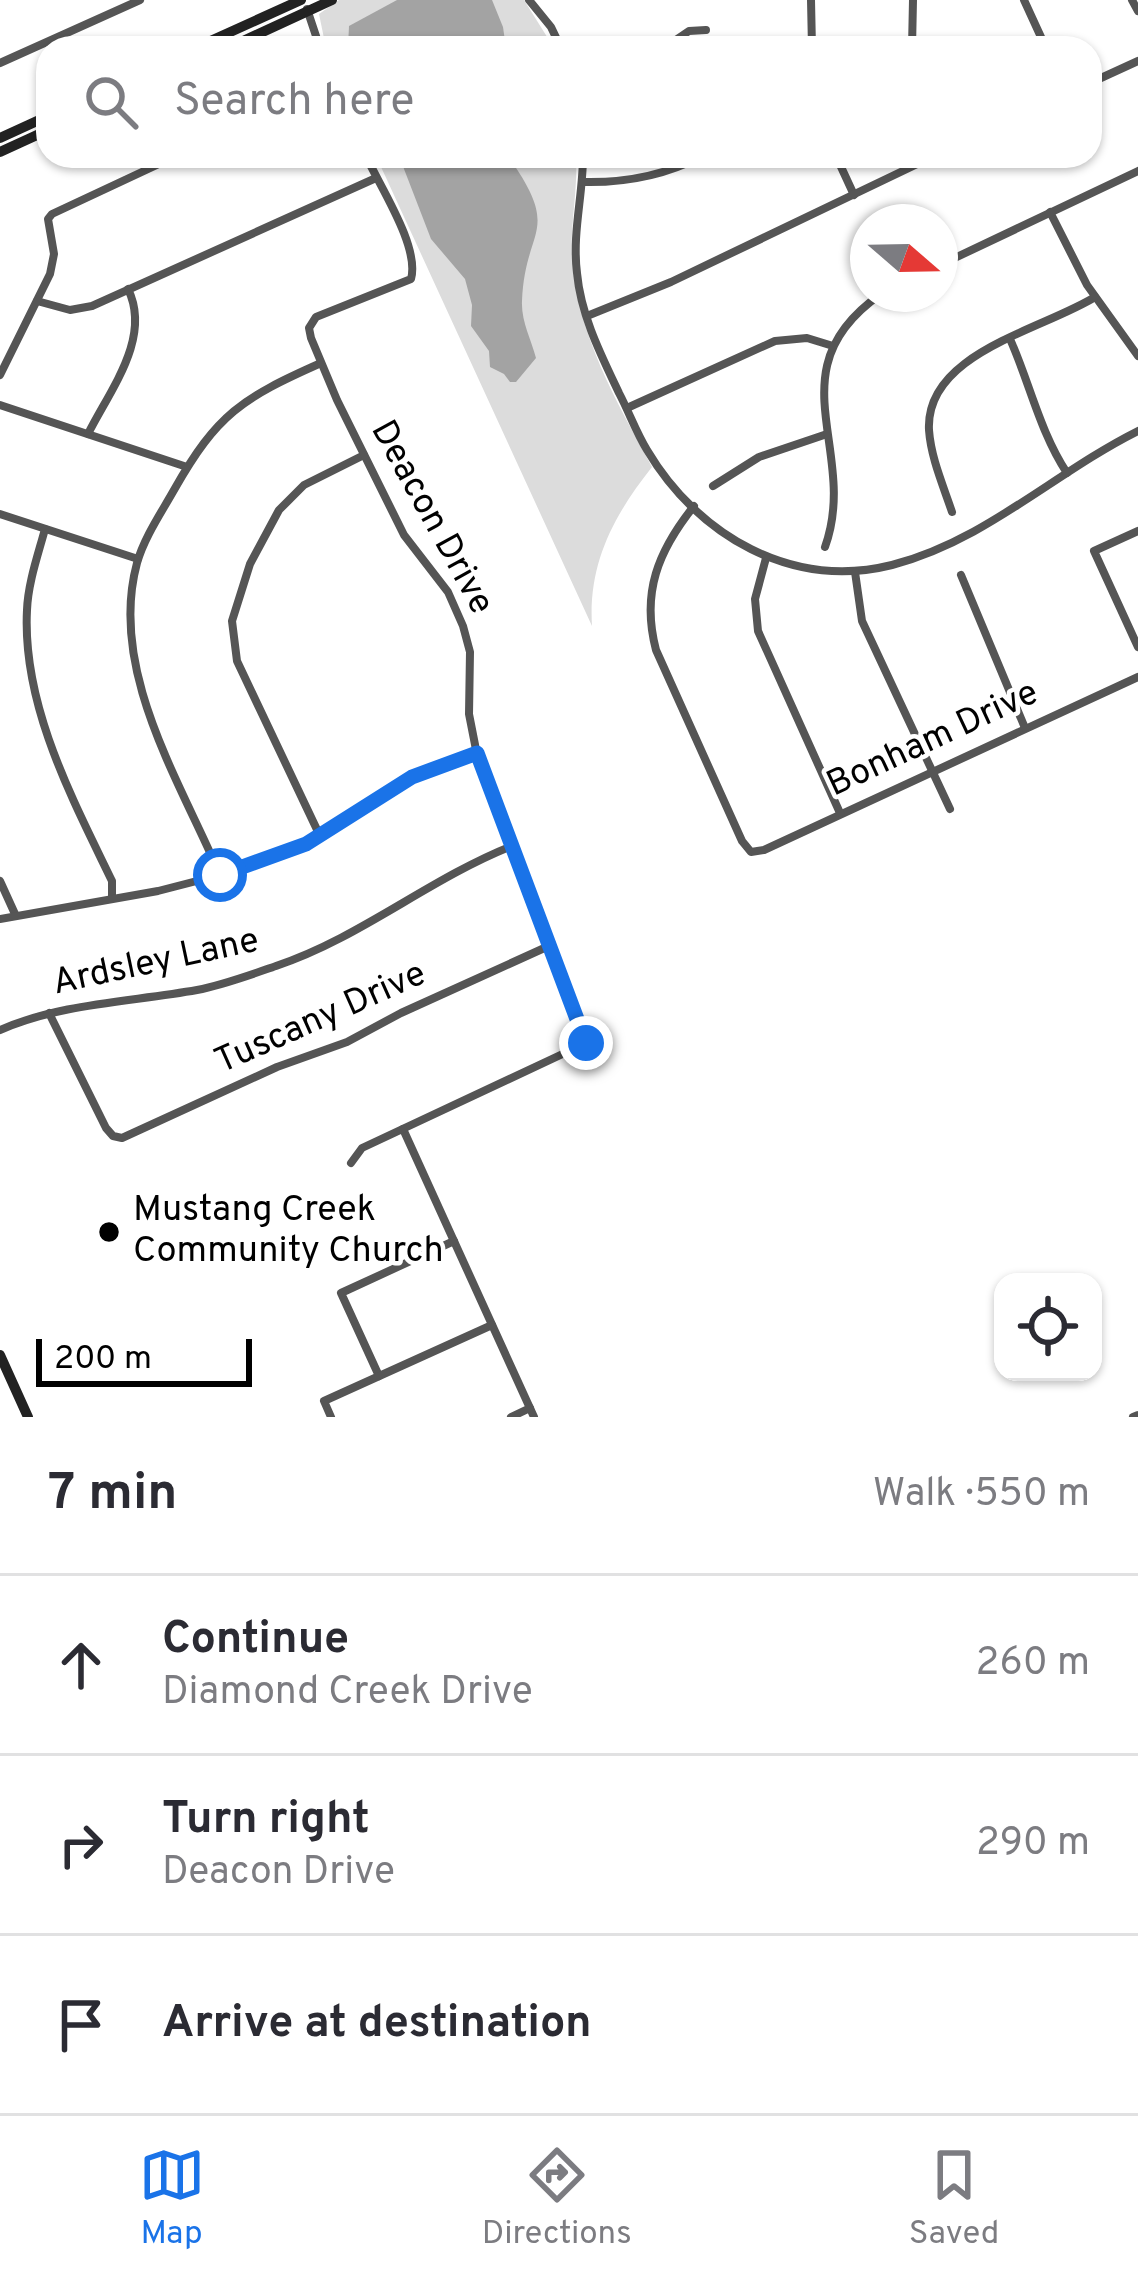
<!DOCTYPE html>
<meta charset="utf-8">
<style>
:root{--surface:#fff;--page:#f7f7f7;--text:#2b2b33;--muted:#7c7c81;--line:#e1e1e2;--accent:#1a73e8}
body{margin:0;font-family:Overpass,sans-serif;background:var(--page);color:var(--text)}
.controls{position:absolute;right:36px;bottom:36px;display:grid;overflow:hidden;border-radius:24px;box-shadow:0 3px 9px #0004}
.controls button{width:108px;height:108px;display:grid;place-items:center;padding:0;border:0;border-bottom:3px solid var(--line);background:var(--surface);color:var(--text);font:60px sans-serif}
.compass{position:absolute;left:850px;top:204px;width:108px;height:108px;border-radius:50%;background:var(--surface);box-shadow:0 3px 9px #0004;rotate:110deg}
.scale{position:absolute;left:36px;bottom:30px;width:216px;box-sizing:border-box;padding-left:12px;border:6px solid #000;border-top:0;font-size:33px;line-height:42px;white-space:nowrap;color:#000;-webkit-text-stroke:9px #fff;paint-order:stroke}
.stop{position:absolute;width:36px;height:36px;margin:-27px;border:9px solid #1a73e8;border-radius:50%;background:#fff}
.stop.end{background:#1a73e8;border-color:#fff;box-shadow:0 3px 12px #0008}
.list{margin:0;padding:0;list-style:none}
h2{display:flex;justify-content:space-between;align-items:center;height:156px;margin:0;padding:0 48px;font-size:51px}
h2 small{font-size:39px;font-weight:400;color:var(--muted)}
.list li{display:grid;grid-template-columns:78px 1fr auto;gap:36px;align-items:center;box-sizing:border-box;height:180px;padding:0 48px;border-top:3px solid var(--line)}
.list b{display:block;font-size:45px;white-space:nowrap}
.list p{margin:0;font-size:39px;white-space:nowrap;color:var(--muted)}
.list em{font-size:39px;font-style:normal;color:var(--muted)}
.icon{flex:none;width:66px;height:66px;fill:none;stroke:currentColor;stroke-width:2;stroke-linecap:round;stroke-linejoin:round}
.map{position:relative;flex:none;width:1138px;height:1417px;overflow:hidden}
.search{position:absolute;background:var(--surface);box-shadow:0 3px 9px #0004;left:36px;right:36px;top:36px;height:132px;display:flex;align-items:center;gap:30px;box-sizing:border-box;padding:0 42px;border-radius:36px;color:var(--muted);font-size:45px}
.sheet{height:696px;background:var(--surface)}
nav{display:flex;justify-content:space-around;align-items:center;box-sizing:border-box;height:168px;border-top:3px solid var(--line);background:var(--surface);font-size:33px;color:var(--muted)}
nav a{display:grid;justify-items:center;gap:6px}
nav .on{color:var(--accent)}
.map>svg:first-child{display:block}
</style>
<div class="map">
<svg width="1138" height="1417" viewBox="0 0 1138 1417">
<rect width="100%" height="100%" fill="#fff"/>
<g fill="#dcdcdc">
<path d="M339,0H524L554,48H326L319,14Z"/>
<path d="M376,156H576C578,190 570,224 572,259C578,335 616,401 652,467C614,515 588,563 592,626Z"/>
</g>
<g fill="#a3a3a3">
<path d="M397,0H492L503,27L506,48H348L349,26Z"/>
<path d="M399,156H508C563,234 525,225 522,301C521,321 531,339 536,358L516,382H510L504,374L490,367L489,351L471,326L472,305L465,279L431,239Z"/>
</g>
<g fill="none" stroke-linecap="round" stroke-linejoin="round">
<g stroke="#555" stroke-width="8">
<path d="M529,0L551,27L561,48"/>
<path d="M811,0L812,48"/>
<path d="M1024,0L1046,48"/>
<path d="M1132,0L1138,11"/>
<path d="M307,9L320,48"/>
<path d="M664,48L689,31L706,30"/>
<path d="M912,48L913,0"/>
<path d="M0,63L140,0"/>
<path d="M1090,83L1138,61"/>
<path d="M583,156C583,196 572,233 577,273C581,316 601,355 619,393C629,412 636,432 647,450C698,536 792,590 892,565C985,541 1054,473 1138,431"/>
<path d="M836,156L854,195"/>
<path d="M583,182C626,183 664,176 702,156"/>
<path d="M1050,212L1087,285L1138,356"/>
<path d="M940,265L1138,171"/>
<path d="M37,301L70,310L92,306L376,178"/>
<path d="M587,316L671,282L934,156"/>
<path d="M1010,339C1030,384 1040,432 1067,473"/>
<path d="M0,375L50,274L54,254L48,219L52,214L176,156"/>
<path d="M0,405L187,467"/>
<path d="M627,408L775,341L807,338L833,346"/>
<path d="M88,434C110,390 152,338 128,289"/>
<path d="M713,486L759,457L827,434"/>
<path d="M694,506C658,551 641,593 656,650L742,841L751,852L764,850L1138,677"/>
<path d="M952,512C943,485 931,458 929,430C925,353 1042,330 1095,297"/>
<path d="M0,514L138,559"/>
<path d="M45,529C38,555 28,583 27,610C22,705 72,798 112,881V897"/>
<path d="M1138,531L1094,551L1138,647"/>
<path d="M825,547C860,450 772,370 881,294"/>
<path d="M766,558L755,599L758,631L840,813"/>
<path d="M855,572L862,621L950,809"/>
<path d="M961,575L1025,728"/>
<path d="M320,836L237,661L232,621L250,564L279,510L304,485L364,455"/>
<path d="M220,875C180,781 108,670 137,563C144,538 161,513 174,490C217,414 242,398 321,363"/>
<path d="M0,881L15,914"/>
<path d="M0,919L158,891L220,875L306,844L412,777L477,753"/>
<path d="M49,1013L106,1128L113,1136L122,1138L277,1067L347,1042L401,1013L551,945"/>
<path d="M0,1030C62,1003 130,1002 197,990C223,985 250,975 276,966C360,938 429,879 512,846"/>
<path d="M403,1129L534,1417"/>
<path d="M351,1163L362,1148L586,1043L479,765L469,714L470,652L463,626L448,592L404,535L337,400L311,338L309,328L316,317L411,279C420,247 380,187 366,156"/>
<path d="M379,1376L341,1293L454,1241"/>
<path d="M331,1417L324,1401L492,1325"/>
<path d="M511,1417L530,1408"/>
<path d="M1133,1417L1138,1415"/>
</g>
<g stroke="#222" stroke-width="10">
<path d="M195,48L301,0"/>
<path d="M228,48L332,0"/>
<path d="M0,138L48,116"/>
<path d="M0,152L48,130"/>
<path d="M0,1355L28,1417"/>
</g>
</g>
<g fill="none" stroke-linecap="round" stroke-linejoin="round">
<path stroke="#1a73e8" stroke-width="15" d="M220,875L306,844L412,777L477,753L586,1043"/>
</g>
<circle fill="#000" stroke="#fff" stroke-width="4.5" cx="109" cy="1232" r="12"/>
<g text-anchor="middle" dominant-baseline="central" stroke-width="9" stroke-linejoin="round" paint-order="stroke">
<g font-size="36" fill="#000" stroke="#fff">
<text transform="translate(431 518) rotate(61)">Deacon Drive</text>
<text transform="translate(933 740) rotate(-25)">Bonham Drive</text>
<text transform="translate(156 963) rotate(-12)">Ardsley Lane</text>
<text transform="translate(321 1019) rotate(-24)">Tuscany Drive</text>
</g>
<g font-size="36" fill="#000" stroke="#fff" text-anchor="start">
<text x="133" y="1211">Mustang Creek<tspan x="133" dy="41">Community Church</tspan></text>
</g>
</g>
</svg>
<div class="controls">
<button><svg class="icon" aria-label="locate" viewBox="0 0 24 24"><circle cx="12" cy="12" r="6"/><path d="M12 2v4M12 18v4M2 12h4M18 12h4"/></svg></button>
</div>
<svg class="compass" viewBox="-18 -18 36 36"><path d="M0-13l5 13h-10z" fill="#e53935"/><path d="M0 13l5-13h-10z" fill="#7c7c81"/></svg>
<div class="scale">200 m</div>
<div class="stop" style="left:220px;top:875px"></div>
<div class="stop end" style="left:586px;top:1043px"></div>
<div class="search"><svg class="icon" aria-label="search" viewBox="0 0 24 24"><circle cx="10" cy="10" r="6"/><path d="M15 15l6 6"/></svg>Search here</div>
</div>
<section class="sheet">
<h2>7 min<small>Walk · 550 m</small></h2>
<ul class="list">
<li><svg class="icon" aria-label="ahead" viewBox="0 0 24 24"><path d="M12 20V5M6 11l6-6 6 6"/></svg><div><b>Continue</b><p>Diamond Creek Drive</p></div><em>260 m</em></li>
<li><svg class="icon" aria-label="right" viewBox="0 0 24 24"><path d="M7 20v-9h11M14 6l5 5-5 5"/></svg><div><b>Turn right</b><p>Deacon Drive</p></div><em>290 m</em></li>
<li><svg class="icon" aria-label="arrive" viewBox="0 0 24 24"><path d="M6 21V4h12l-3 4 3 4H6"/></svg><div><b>Arrive at destination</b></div></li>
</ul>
</section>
<nav>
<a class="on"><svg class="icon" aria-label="map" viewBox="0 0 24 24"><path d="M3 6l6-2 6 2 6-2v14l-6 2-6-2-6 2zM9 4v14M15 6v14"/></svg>Map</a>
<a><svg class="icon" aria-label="directions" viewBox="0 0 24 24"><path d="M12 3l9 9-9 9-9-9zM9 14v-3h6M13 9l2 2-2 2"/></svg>Directions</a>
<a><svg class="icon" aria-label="saved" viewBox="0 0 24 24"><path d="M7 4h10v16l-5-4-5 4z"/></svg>Saved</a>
</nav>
